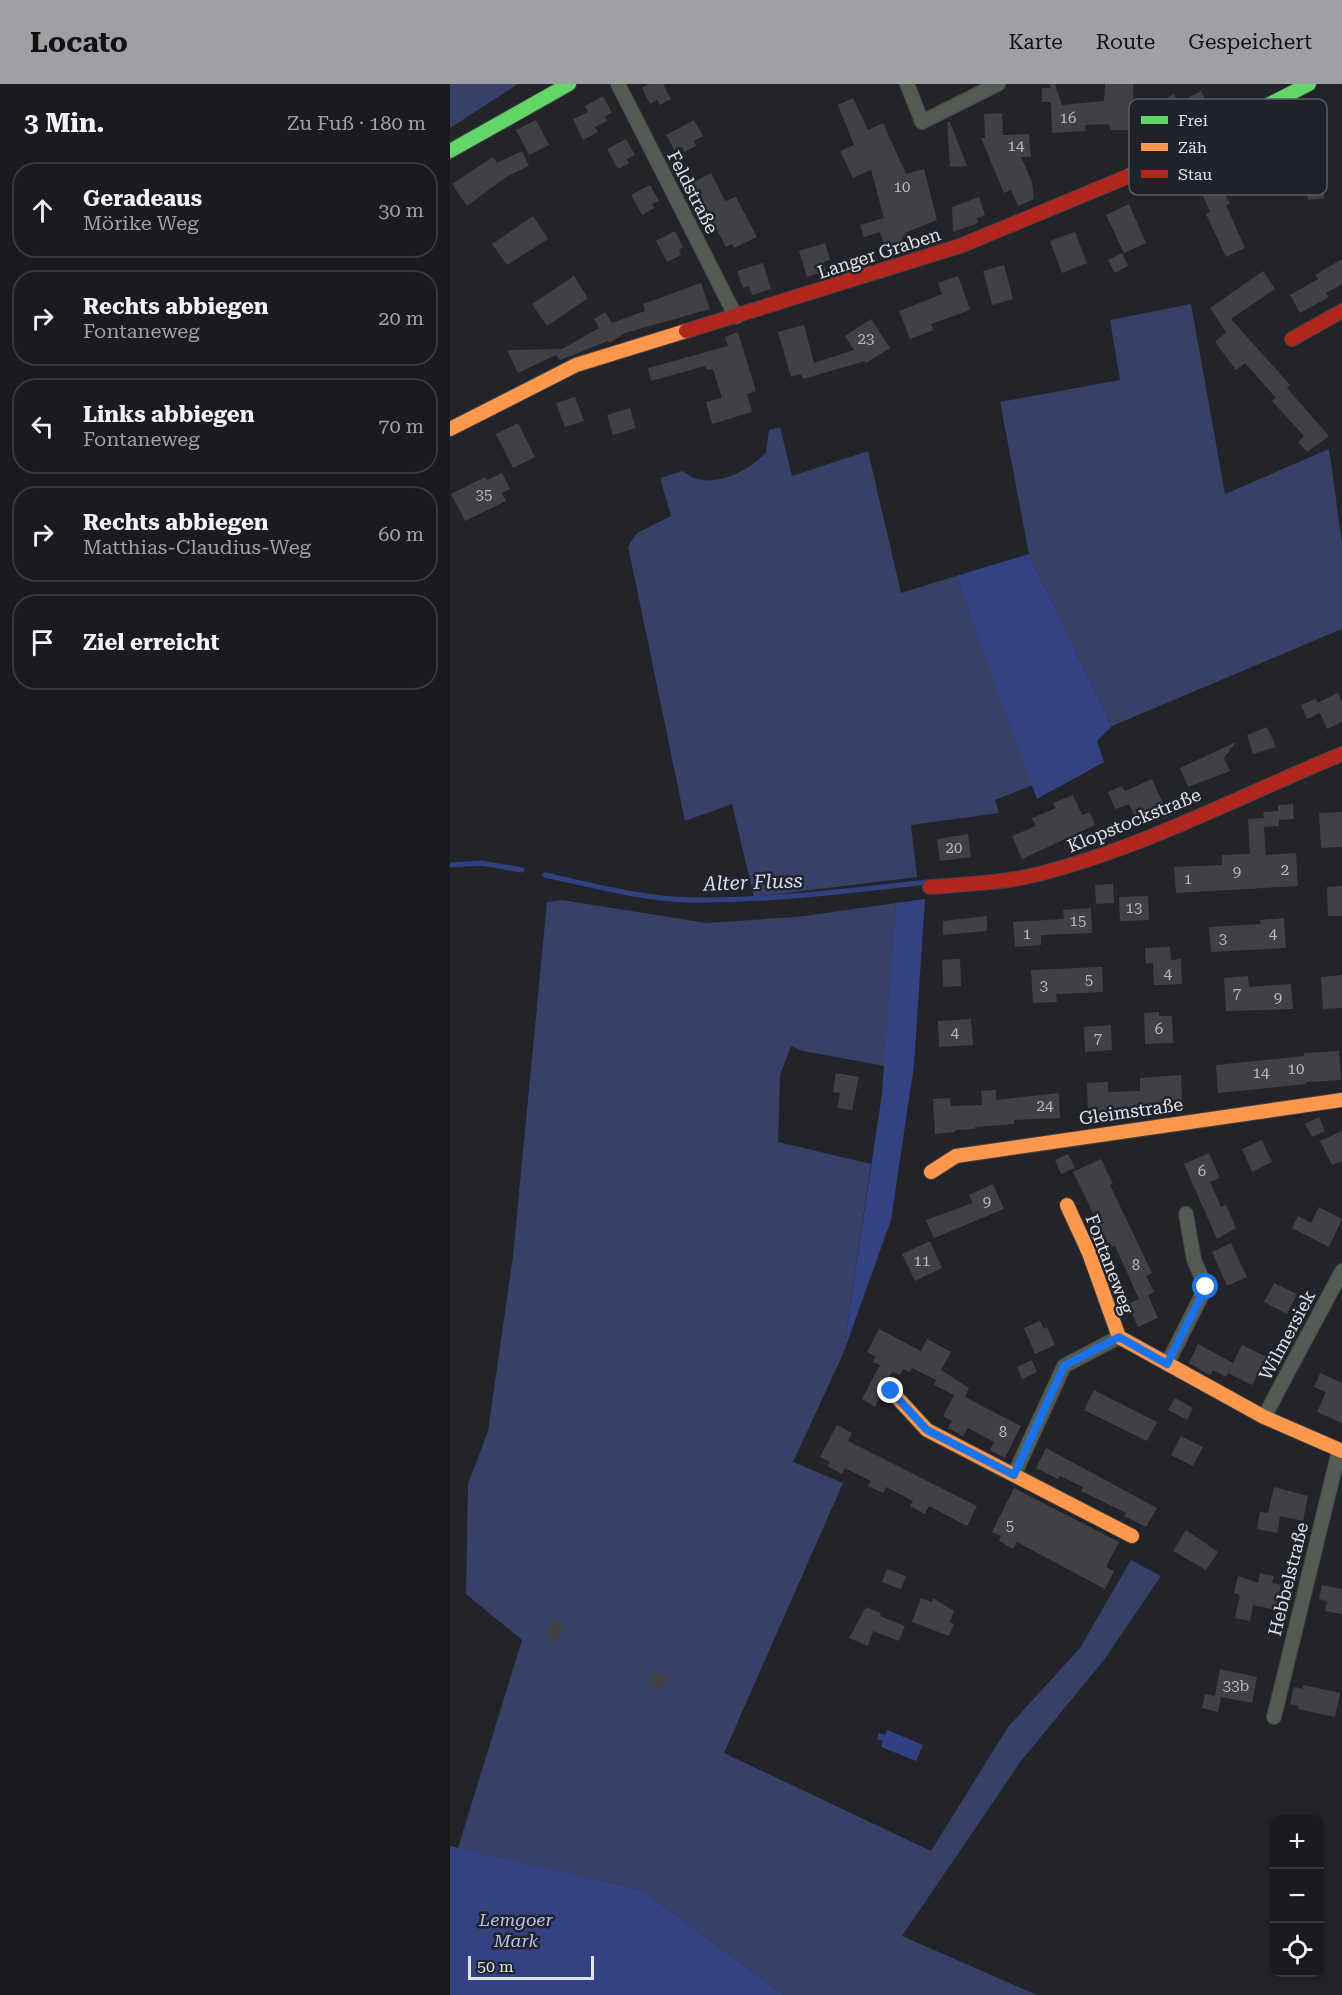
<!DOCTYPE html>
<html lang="de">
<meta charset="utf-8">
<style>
:root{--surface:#1a1b1f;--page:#232428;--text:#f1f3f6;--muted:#9fa1a4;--line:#38393d;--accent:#9ea0a6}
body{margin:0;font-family:"Roboto Serif",serif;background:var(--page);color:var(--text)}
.controls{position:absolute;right:18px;bottom:18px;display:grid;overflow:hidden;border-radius:12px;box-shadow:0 3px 9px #0003}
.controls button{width:54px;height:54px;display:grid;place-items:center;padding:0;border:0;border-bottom:2px solid var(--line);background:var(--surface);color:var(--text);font:30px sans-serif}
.scale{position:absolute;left:18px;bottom:15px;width:126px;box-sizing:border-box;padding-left:6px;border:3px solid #e1e3e9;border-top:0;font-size:16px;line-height:21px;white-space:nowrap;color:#e1e3e9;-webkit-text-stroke:4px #20232c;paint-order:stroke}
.stop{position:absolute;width:18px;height:18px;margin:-14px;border:4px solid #1a73e8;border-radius:50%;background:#fff}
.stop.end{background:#1a73e8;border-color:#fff;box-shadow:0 2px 6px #0008}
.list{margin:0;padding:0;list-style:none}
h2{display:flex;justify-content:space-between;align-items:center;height:78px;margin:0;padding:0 24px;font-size:26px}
h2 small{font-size:20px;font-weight:400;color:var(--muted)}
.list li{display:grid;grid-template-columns:39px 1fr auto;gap:18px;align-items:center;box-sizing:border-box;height:96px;margin:0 12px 12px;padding:0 12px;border:2px solid var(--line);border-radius:24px}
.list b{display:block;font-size:22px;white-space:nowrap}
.list p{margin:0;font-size:20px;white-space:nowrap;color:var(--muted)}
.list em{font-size:20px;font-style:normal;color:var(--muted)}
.icon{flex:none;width:33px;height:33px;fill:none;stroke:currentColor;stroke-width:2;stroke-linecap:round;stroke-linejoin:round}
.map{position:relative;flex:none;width:892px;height:1911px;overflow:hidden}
header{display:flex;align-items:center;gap:36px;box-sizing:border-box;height:84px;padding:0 30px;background:var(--accent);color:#111}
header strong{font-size:28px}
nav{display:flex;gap:33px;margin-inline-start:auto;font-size:21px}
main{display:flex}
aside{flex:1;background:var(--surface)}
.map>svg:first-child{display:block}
</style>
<header>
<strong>Locato</strong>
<nav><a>Karte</a><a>Route</a><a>Gespeichert</a></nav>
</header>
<main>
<aside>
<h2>3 Min.<small>Zu Fuß · 180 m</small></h2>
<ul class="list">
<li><svg class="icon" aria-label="ahead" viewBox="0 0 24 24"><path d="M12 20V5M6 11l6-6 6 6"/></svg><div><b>Geradeaus</b><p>Mörike Weg</p></div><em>30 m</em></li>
<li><svg class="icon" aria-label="right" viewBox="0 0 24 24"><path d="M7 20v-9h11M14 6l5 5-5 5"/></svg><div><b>Rechts abbiegen</b><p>Fontaneweg</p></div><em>20 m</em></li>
<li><svg class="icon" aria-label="left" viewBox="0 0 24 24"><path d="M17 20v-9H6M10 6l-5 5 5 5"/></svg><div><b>Links abbiegen</b><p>Fontaneweg</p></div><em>70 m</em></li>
<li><svg class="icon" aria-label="right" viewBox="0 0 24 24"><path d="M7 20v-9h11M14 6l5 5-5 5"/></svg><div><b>Rechts abbiegen</b><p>Matthias-Claudius-Weg</p></div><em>60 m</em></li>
<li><svg class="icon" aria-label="arrive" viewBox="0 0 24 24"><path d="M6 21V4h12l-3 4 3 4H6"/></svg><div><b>Ziel erreicht</b></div></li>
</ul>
</aside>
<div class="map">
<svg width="892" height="1911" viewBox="0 0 892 1911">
<rect width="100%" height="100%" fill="#232429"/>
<g fill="#374167">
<path d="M0,0H68L0,44Z"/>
<path d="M741,220L775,410L879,365L892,459V545L662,642L579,470L550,318L670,296L660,236Z"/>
<path d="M330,343L342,392L418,367L451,509L506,492L583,701L545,716L549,729L461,741L467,793L304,813L282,720L235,737L178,462L187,449L221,432L210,394L233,387C257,409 299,388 316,368L319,346Z"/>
<path d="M112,816L256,839L347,833L446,819L435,982L353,967L341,962L330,991L328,1058L421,1080L393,1270L343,1378L393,1399L274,1669L481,1767L558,1643L630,1564L681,1476L711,1492L654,1576L571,1677L452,1852L587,1911H334L192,1806L8,1764L72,1556L16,1510L18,1400L38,1347L63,1172L97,818Z"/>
</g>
<g fill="#344283">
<path d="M579,470L662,642L647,657L654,678L587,715L506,492Z"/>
<path d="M475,815L464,981L441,1136L393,1270L432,1010L446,819Z"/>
<path d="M0,1762L192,1806L334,1911H0Z"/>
</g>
<path fill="#324083" d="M437,1646L473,1661L466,1677L431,1663L433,1657L427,1655L429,1649L435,1651Z"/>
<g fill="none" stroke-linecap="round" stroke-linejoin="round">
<g stroke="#324083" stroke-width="5">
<path d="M0,781L31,779L72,786"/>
<path d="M95,791C142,801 192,815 240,816C319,817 398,807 477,798"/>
</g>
</g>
<g fill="#404145">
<path d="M199,0H213L221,15L210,21L207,16L200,20L192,4Z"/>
<path d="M600,0H605L612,21L654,17L655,0H683L684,42L705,32L712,46L704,50L706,54L685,63L678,46H661L658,40L635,41V47L602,49L601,18H592V4H600Z"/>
<path d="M751,7L763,30L739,42L731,26L719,32L712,17L724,10L728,19Z"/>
<path d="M153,12L162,29L155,32L157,37L145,43L148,48L133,56L123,35L138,28L135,22Z"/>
<path d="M403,14L418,46L433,39L456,90L474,85L487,136L455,149L456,152L452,153L455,162L437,168L430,148L414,153L410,141L434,134L421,86L403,94L390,67L404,61L388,21Z"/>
<path d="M552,29L553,51L579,50L581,73H571L582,98L584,115L568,122L561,106L554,109L531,54H535L534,30Z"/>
<path d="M864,31L874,114L858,116L848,33Z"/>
<path d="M86,36L99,61L79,71L66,46Z"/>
<path d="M244,36L253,52L244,57L246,62L234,68L232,63L225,67L216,51Z"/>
<path d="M497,38H500L517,82L500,83Z"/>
<path d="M176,55L185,71L177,75L179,79L168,85L157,65Z"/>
<path d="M72,67L79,82L56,93L17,122L2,100L43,73L47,79Z"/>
<path d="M760,76L766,91L784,83L790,97L779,102L776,112L780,120L776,121L795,164L776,173L756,130L760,128L741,85Z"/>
<path d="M261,89L275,117L286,113L307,153L284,164L282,160L276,163L242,99Z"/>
<path d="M200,101L209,117L202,120L204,124L192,131L181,111Z"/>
<path d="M529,113L535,131L527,134L528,139L503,148L502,123Z"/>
<path d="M679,120L696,159L674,169L656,131Z"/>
<path d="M83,132L98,155L57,181L42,160Z"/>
<path d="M225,147L233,163L229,166L231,171L217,178L206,157Z"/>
<path d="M625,148L637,179L612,189L600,157Z"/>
<path d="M375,159L380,176L374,178L376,187L357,193L349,167Z"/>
<path d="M672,169L678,182L665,189L658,176Z"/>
<path d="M892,175V200L876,209L879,213L850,229L840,211L868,195L865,191Z"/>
<path d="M313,179L321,205L302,211L299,202L293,204L287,187Z"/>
<path d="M554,181L563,215L542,221L533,187Z"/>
<path d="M813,187L825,205L781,235L840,301L837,304L879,352L857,368L848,358L854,352L822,317L826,314L795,279L786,286L765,258L776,248L760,224Z"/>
<path d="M124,192L138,214L97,242L82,220Z"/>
<path d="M508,192L520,226L481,240L483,246L460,255L449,227L492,210L488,199Z"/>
<path d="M251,199L260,225L175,249L160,259L158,257L110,276L106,271L68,289L57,266L112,265L149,244L144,235L155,228L162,239L195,227L193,220Z"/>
<path d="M421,235L440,264L416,279L415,277L353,295L351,290L341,293L328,248L354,241L364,279L404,266L395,252Z"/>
<path d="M288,248L306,307L297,310L302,328L262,340L256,318L272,314L263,285L257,286L255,282L201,297L198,284L278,262L275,253Z"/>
<path d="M125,313L134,337L115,343L106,319Z"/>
<path d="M180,324L186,344L163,351L157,331Z"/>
<path d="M68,339L85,373L63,384L46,350Z"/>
<path d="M52,389L60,405L52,409L56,417L15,437L1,410L35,393L37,396Z"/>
<path d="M888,609L892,618V638L877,645L870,629L857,635L851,621L866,615L867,619Z"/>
<path d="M817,643L826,663L803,670L797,651Z"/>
<path d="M786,658L774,674L780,687L738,703L730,684Z"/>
<path d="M702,695L713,719L684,731L679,720L665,725L658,708L672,702L675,707Z"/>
<path d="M623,711L632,731L640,728L645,741L572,775L562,752L586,742L582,734L606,724L603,719Z"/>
<path d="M843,720L844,735L829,736V742L814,743L816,771L846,769L848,802L726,809L724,783L772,781V771L800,770L798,735L814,734L813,728L828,727V721Z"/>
<path d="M892,728V763L871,764L869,729Z"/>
<path d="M518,750L521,773L490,777L487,755Z"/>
<path d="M663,800L664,819L646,820L645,801Z"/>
<path d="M892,802V832H878L877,803Z"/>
<path d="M698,812L699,836L670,837L669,813Z"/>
<path d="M641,824L642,849L591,851V861L565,863L563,838L614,835L613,826Z"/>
<path d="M537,832V847L493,851V837Z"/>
<path d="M834,834L836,864L761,868L759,843L811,840L810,836Z"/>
<path d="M720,863L721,876L731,875L732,900L704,901L703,879L696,880L695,864Z"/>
<path d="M510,875L511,902L493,903L492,876Z"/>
<path d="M652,883L653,908L606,910L607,918L583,919L581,886Z"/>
<path d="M892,891V924L873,925L871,893Z"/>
<path d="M798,892L799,903L841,900L843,925L776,927L774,894Z"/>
<path d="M709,928V932H722L723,959L695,960L694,929Z"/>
<path d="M521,935L523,961L489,963L488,937Z"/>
<path d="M661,941L662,966L635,968L634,943Z"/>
<path d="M889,967L891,996L856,998V1000L768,1009L766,981L854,972V969Z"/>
<path d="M386,989L409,993L402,1026L387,1024L390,1009L383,1008Z"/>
<path d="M731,991L732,1017L700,1019V1022L666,1024V1027L638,1028L637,999L658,998V1008L690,1007V994Z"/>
<path d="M546,1006V1016L609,1009L610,1034L564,1036V1040L525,1043V1045L505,1046V1048L485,1050L483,1015L500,1014L501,1022L532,1021L531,1007Z"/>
<path d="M869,1033L875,1047L862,1053L855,1040Z"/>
<path d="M892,1047V1077L882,1081L870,1057Z"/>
<path d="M812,1056L822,1078L802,1088L792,1065Z"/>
<path d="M759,1069L770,1094L760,1098L771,1123L776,1121L786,1144L767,1155L734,1080Z"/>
<path d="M618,1070L625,1084L611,1090L605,1076Z"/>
<path d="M651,1075L663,1100L660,1101L702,1189L696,1192L704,1208L698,1211L708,1234L688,1243L678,1220L689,1215L665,1162L660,1164L623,1088Z"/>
<path d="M543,1100L554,1125L484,1154L476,1136L523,1119L519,1111Z"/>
<path d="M869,1123L892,1135L879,1163L842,1144L848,1132L861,1139Z"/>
<path d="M480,1157L492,1184L465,1197L452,1170Z"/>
<path d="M781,1159L797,1193L777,1202L762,1168Z"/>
<path d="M824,1199L847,1210L837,1230L814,1218Z"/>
<path d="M590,1237L594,1245L597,1243L605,1261L585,1270L574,1244Z"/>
<path d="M429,1245L471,1267L477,1255L501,1268L491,1286L519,1304L515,1313L571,1342L555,1374L540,1366L544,1358L518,1344L513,1352L498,1344L502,1337L493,1332L504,1311L484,1301L486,1296L462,1284L460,1288L453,1285L450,1291L443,1288L430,1303L431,1311L425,1323L412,1315L430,1281L423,1278L426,1273L417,1268Z"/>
<path d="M748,1260L783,1279L776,1293L763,1286L760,1291L739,1279Z"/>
<path d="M792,1261L817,1273L802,1301L778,1289Z"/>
<path d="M582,1276L587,1288L572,1295L567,1283Z"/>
<path d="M870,1289L892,1299V1339L867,1328L876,1308L864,1303Z"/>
<path d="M644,1306L707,1338L697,1357L634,1326Z"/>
<path d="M725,1314L743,1324L737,1336L718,1326Z"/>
<path d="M387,1341L402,1349L398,1357L527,1422L517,1442L479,1422L475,1430L460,1422L463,1417L436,1403L433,1409L418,1402L421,1397L395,1384L392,1390L377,1382L380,1378L370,1373Z"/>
<path d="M731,1352L753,1363L743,1382L721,1371Z"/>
<path d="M596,1364L707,1424L696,1443L674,1432L676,1429L631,1407L633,1403L610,1392L608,1395L586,1384Z"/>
<path d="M824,1403L858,1412L853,1437L830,1432L827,1449L807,1445L810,1428L818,1429Z"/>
<path d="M564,1404L669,1458L656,1483L664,1487L655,1505L567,1458L563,1465L549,1457L551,1452L542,1448Z"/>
<path d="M736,1446L768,1468L756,1486L723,1467Z"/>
<path d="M437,1485L456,1492L451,1505L432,1498Z"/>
<path d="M810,1489L824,1492L822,1499L831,1501L825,1526L803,1521L800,1537L785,1534L790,1511L784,1509L788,1492L808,1499Z"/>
<path d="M872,1501L892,1505V1530L875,1527L877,1517L869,1515Z"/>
<path d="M471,1514L482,1518L483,1514L504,1527L500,1538L504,1540L499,1552L462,1538Z"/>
<path d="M416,1523L431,1529L430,1532L455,1542L449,1557L423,1547L418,1562L399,1554Z"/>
<path d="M102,1535L115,1540L109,1559L96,1555Z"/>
<path d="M770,1585L807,1593L802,1619L771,1613L768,1628L752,1624L755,1610L765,1612Z"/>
<path d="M202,1587L217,1591L213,1606L198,1602Z"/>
<path d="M853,1601L890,1609L885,1633L848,1625L849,1622L840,1620L844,1603L853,1605Z"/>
</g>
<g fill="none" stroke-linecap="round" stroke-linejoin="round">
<defs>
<g id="street">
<path d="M168,0L286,233"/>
<path d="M457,0L472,38L548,0"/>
<path d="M717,1280L756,1203L744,1176L736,1130"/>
<path d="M814,1333L892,1187"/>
<path d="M564,1391L614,1282L669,1253"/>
<path d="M824,1633L889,1367"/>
</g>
<g id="fast">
<path d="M0,67L119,0"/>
<path d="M679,92L859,0"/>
</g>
<g id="slow">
<path d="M0,345L126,281L236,247"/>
<path d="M481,1088L506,1072L892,1016"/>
<path d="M617,1121L639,1169L669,1253L814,1333L892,1367"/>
<path d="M441,1307L477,1346L682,1452"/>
</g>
<g id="jam">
<path d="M236,247L510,162L679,92"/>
<path d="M842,255L892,227"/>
<path d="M480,803C517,800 553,799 589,790C695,763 792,711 892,670"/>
</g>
</defs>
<use href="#street" stroke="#3e4043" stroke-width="16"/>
<use href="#fast" stroke="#3e4043" stroke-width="16"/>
<use href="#slow" stroke="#3e4043" stroke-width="16"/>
<use href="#jam" stroke="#3e4043" stroke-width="16"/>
<use href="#street" stroke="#555a52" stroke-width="14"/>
<use href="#fast" stroke="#63d668" stroke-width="14"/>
<use href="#slow" stroke="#ff974d" stroke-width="14"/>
<use href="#jam" stroke="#b3261e" stroke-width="14"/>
</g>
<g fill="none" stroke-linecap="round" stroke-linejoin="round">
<path stroke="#1a73e8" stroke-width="8" d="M441,1307L477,1346L564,1391L614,1282L669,1253L717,1280L756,1203"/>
</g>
<g text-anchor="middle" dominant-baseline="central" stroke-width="5" stroke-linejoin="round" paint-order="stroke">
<g font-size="15" fill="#b9bac0">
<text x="618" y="34">16</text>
<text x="566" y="62">14</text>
<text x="452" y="103">10</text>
<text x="416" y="255">23</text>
<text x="34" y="411">35</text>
<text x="504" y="764">20</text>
<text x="835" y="786">2</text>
<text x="787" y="788">9</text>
<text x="738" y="795">1</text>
<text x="684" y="824">13</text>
<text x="628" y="837">15</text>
<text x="577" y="850">1</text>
<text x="823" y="850">4</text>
<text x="773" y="855">3</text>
<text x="718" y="890">4</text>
<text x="639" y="896">5</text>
<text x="594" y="902">3</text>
<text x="787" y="909">7</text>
<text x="828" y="914">9</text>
<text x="709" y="945">6</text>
<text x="505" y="949">4</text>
<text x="648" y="954">7</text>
<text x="846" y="985">10</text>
<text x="811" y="989">14</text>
<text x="595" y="1022">24</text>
<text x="752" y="1087">6</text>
<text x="537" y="1118">9</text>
<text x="472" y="1177">11</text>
<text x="686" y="1181">8</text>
<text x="553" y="1348">8</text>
<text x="560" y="1442">5</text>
<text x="786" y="1602">33b</text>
</g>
<g font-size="18" fill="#e1e3e9" stroke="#20232c">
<text transform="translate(243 108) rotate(63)">Feldstraße</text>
<text transform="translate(429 169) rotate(-18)">Langer Graben</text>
<text transform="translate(684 736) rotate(-22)">Klopstockstraße</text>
<text transform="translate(681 1027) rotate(-8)">Gleimstraße</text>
<text transform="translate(660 1180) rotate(69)">Fontaneweg</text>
<text transform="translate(837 1251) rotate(-62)">Wilmersiek</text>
<text transform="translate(838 1495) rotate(-76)">Hebbelstraße</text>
</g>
<g font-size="18" font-style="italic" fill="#b5c3ed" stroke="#20232c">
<text x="66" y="1835">Lemgoer<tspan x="66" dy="21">Mark</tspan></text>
</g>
<g font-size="20" font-style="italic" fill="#d7def3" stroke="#20232c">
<text transform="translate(303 798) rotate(-2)">Alter Fluss</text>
</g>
</g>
<rect x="679" y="15" width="198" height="96" rx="9" fill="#20232c" stroke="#5a5d65" stroke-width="1.5"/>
<rect x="691" y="32" width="27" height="8" fill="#63d668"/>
<rect x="691" y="59" width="27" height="8" fill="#ff974d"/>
<rect x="691" y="86" width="27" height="8" fill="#b3261e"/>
<g font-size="16" fill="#e1e3e9">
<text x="728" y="42">Frei</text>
<text x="728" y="69">Zäh</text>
<text x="728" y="96">Stau</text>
</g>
</svg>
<div class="controls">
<button>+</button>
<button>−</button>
<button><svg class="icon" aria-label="locate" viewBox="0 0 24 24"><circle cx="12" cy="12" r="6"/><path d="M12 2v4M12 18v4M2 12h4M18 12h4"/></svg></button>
</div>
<div class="scale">50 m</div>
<div class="stop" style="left:756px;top:1203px"></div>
<div class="stop end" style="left:441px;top:1307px"></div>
</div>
</main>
